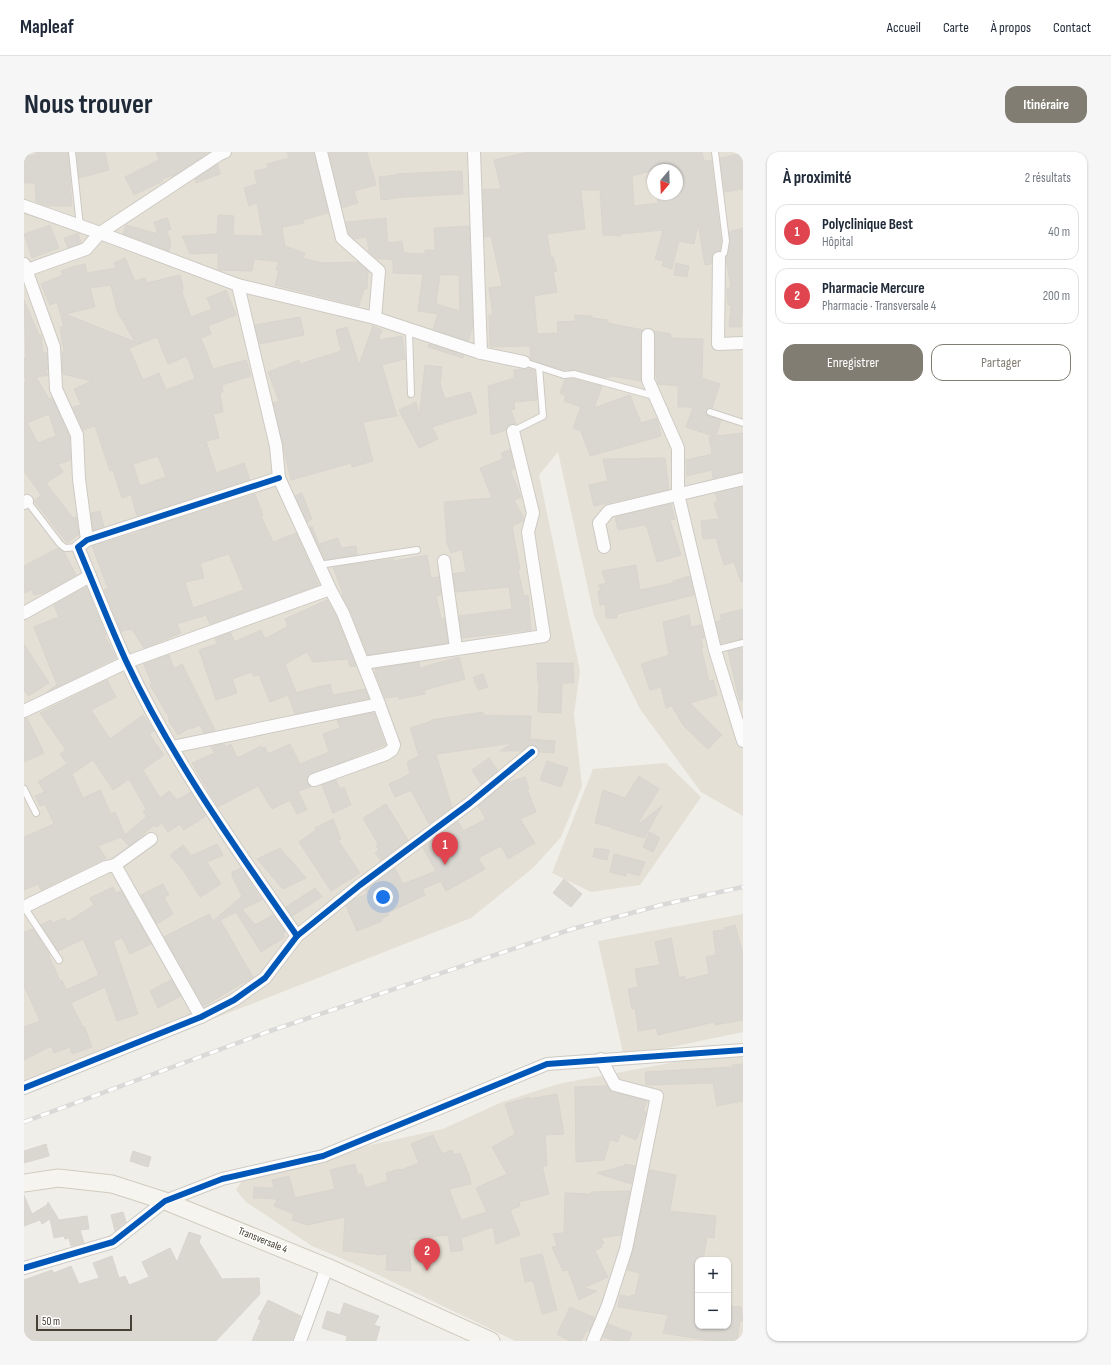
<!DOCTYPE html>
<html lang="fr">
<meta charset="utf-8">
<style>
:root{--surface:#fff;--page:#f6f6f7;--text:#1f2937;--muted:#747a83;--line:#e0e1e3;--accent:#827d73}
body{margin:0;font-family:"Sofia Sans Condensed",sans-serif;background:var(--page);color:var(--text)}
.controls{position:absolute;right:12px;bottom:12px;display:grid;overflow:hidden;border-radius:8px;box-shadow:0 1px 3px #0004}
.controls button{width:36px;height:36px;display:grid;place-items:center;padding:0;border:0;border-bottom:1px solid var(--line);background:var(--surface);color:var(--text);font:20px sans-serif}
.compass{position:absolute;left:623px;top:12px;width:36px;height:36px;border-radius:50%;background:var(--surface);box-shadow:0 1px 3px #0004;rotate:199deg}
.scale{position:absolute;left:12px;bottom:10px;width:96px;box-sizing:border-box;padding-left:4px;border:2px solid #474034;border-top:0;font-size:11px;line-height:14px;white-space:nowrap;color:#474034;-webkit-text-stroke:3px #fff;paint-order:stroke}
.you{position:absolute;left:359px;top:745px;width:14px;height:14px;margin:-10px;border:3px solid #fff;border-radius:50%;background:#1a73e8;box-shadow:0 0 0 6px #1a73e833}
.badge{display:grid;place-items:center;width:26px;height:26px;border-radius:50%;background:var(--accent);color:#fff;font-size:13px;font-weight:700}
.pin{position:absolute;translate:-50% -33px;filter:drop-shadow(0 1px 2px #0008)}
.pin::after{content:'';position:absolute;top:21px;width:14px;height:12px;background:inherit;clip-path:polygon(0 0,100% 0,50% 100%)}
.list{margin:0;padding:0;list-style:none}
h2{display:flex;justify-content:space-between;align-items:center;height:52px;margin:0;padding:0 16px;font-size:17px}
h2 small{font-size:13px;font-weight:400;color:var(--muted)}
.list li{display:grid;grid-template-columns:26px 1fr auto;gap:12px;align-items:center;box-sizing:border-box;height:56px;margin:0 8px 8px;padding:0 8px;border:1px solid var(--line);border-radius:12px}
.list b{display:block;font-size:15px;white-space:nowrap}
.list p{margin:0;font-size:13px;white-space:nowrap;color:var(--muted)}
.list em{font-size:13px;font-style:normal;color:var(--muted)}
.actions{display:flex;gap:8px;padding:12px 16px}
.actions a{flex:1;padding:9px 0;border:1px solid var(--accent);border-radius:12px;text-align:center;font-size:14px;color:var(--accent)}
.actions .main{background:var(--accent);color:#fff}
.map{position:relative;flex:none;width:719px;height:1189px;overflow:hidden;border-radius:12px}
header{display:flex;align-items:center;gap:24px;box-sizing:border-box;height:56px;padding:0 20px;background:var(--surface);border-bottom:1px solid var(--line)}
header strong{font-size:19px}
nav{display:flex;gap:22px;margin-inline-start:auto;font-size:14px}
.intro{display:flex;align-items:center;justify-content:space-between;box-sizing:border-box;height:96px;padding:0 24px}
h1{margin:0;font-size:28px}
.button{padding:10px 18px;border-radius:12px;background:var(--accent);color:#fff;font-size:14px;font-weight:700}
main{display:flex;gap:24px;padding:0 24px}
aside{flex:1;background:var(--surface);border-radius:12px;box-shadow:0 1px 3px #0004}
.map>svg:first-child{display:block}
</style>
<header>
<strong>Mapleaf</strong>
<nav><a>Accueil</a><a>Carte</a><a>À propos</a><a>Contact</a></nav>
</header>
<div class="intro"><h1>Nous trouver</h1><a class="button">Itinéraire</a></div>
<main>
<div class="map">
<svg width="719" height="1189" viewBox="0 0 719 1189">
<rect width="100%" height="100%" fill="#f0eee8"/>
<g fill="#e5e0d5" fill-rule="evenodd">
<path d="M0,0H719V664L677,640L616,557L570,464L534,300L515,323L556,519L550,562L558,634L537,685L509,716L447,766L0,941ZM629,18H653V42H629Z"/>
<path d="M642,611L677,645L616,733L567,740L528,721L569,617Z"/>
<path d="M719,762V880L600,905L574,789Z"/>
<path d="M719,901V1189H491L340,1116L288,1094L222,1050L212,1038L219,1027L283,1007L419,977L478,950L534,932L651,910ZM674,1108H704V1174H674Z"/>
</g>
<g fill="#dad7d1" stroke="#d9d5ce" fill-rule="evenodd">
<path d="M12,0H44L48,54H24L12,50L11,31H0V4L13,3Z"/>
<path d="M53,0H81L85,18L55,26Z"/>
<path d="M132,0H185L151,23L138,27L139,29L110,43L101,25L135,8Z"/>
<path d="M263,0H290L304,61L279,68L280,71L258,75L261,94L281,101L279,106L298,111L334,110L344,119L343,137H340L335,154L251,133L255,119L252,118L255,110L230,107L228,119L194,118V101L166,102L158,84L193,82L194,63L210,64L209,83L239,84L233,51L225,54L220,36L233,32L230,19L244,16L243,12L265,6Z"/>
<path d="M305,0H343L352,33L330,39L334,51L318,56Z"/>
<path d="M505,0H678L680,9L687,8L697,89L696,99L688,103L687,112L681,113L674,72L670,92L655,89L648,117L638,114L640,109L631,107L639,78L597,82V84L579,83L576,38H557L561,77L523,82L527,105H529L533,119L529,120L533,140L510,144L513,182L534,181L533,170L551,169V163L568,164V166L584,168V171L619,178L616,183L617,229L588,224L581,226L551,218H540L507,208L506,194L466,195L465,163H469L465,136L478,134L467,84L460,85L459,37H477L470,8ZM646,14L647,18H653V42H632L634,51L610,54L608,24Z"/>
<path d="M719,1V37L701,40L696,6Z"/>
<path d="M194,12L196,22L172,31L171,27Z"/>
<path d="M438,19L439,42L381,45L357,48L355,25L372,23V22Z"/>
<path d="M143,66L147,77L143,79L147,91L145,99L99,82L102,73L134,82L130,70Z"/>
<path d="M362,66L364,91L378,89L380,101L401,102V98H411L410,76L445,74L449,173L444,189L409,177L414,162L394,159L399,122L369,121V108L352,106L345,100L343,85L330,87L325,82L322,70ZM416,123H435L436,159L412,152Z"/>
<path d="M26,73L35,96L8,106L0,82Z"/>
<path d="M719,76V152L717,175H705L707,153H704L703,136H707L702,105L706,90L705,80Z"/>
<path d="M54,81L57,91L44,96L40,86Z"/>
<path d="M101,106L111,129L121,126L123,131L156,123L159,135L158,140L167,165L188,157L183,146L202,138L212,163L184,174L187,182L177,186L189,217L222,208L227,224L198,233L199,240L196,241L199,260L189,262L195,286L182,289L192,321L220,311L226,328L113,364L107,343L98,346L89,318L86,319L71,274L59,278L49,255L57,253L50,237L68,229L39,222L38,200H40L36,175H40L33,150L26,153L17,132L39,123L37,119L48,115L61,112L63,121L92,116L90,111ZM87,133L93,159L111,190L41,162L71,155L66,136ZM133,185L144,212L163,204L171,227L142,238L135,221L119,228L105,196ZM134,304L142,325L116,334L109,312Z"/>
<path d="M652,111L665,114L663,125L650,123Z"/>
<path d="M0,148L15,183H17L19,201H23L24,218L21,217L24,223L12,225L25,247L28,246L45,284L47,308L34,312L39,320L22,331L49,366L52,365L55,382L43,391L10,349L17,343L0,319V230H2L0,220V206L2,208ZM25,262L32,284L14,291L3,271Z"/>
<path d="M276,165L280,183L236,192L231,173Z"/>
<path d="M349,174L358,178L354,188L378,184L381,207L358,213L373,264L339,270L349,309L328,315L327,311L267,328L249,251L255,249L244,220L275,208L276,212L317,199L312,178L323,175L335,213Z"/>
<path d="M630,179L647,182L646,186L679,187L678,226L696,232L688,256H683L682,261L685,264L697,268L692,284L719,281V320L689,326L688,318L663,324L662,308L688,302L685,285L689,284L662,275L669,255H654V234L634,232L632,223Z"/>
<path d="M405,192L440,203L439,206L404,195Z"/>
<path d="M401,213L418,215L416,232L421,247L446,240L453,261L408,275L414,287L395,296L375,258L392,250L395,266Z"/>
<path d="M506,217L510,218L513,248L490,250L491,257L487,258L492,272H487L482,278L467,283L464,234L490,226V218Z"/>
<path d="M541,227H550L578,234L570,256L606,243L617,271L633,266L637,284L566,304L557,279L549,276L557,255L540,249L542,244L536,241Z"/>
<path d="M486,298L490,317L486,318L497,345L490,348L500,366L499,369L488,374L496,417L494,418L500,444L504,443L507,478L438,486L435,464L488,457L485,435L432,440L429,422L442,420L438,397L427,401L423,391L420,350L468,346L456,316L479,307L477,301Z"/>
<path d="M641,306L645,337L570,354L565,333L584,329L579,307Z"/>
<path d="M719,335V430H717L710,410L700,413L692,386L679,387L677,369L695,367L690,351L694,349L691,341Z"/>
<path d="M278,341L288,367L283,370L271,344Z"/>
<path d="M231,342L239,363L237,364L249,390L272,381L295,433L186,472L182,463L153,472L157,481L120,496L108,477L97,479L80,438L84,436L68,394L117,380L116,379ZM205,402L220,438L169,456L161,430L180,426L176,411Z"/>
<path d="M647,352L651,367L646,368L657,403L633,410L623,375H621L620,373L594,378L591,365Z"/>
<path d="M76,359L80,375L69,378L67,361Z"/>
<path d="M288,374L295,392L314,386L317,396L332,394L333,403L301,408L286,375Z"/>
<path d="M34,396L40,400L52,423L22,440L10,443L8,438L0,441V414Z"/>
<path d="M403,403L407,426L415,425L417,443L412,444L417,467L420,466L424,491L344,503L326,458L318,443L319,442L309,415L370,407V409Z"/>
<path d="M612,413L616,438L649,431V429L666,424L670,443L593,462V466H582L581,452L576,453L574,439L577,438L575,433L582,431L578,419Z"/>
<path d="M62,435L82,483H80L92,506L23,540L33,533L10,475L35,465L30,453Z"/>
<path d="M303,448L312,464L332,514L326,515L324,507L289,510L283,500L261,512L272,540L267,542L306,532L309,543L341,537L345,546L271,562L264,543L246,550L235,523L230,524L228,520L208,527L213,541L192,548L175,498L193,492L191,486L207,481L210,490L237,478L241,487L264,474L261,467Z"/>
<path d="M719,457V487L697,491L692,470L698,468L696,463Z"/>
<path d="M665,463L667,475L677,473L680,486L677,487L679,495H677L685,529L689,528L693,543L666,551L698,583L684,597L659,573L648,554L642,556L637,535L626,538L617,512L645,503L639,470Z"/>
<path d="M0,492L25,531L4,544L0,538Z"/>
<path d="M719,496V548H715L704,499Z"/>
<path d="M145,503L150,517L158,512L191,578L180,581L176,573L167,577V575L154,583L144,568L146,567L126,533L128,532L120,512Z"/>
<path d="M435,505L441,527L400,538L401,542L375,547V544L361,546L352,523L351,517L395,510L396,516Z"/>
<path d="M513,511H549L550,531H538L537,561L514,560L515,531H514Z"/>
<path d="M459,522L464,535L454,538L449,525Z"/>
<path d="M83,528L92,545L67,558L86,587L119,563L130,579L125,582L140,603L119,618L136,646L145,639L153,648L167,640L182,664L160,678L156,672L144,680L138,671L132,675L130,673L105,694L97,685L74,694L82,706L17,738L14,732L0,738V685L30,672L21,652L16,654L11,644L21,640L14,630L43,612L36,602L42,598L16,561ZM69,608L89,638L105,627L122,657L119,660L123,664L101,683L91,660L87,662L76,638L59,646L48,622Z"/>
<path d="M459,560V563L507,564L506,587L531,589L530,601L515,600L514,595L507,593L497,599H476L488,591L421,601L419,598L420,601L412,602L428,655L405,672L387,638L371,645L365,632L386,622L383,610L395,604L386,576L408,569L407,568Z"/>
<path d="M350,561L361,593L285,623L283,630L287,635L274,639L283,658L273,662L266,648L248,657L234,634L194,655L168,611L191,601L187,595L200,592L202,595L207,592L213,606L237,594L238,596L241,595L244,602L266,592L276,612L305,600L299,582L316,576L313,568Z"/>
<path d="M0,566H3L20,601L0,610Z"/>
<path d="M465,606L474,619L457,632L448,618Z"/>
<path d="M523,609L544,616L537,635L516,628Z"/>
<path d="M615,624L635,637L612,674L638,654L620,686L587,676V675L571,671L579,638L601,646Z"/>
<path d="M501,625L505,637H503L512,660L496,667L511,691L484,707L477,694L454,706L461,717L422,739L417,729L398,737L401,743L364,761L365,763L357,767L358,769L333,779L322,754L330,747L343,742L342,738L371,716L379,732L412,719L399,696L434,669L439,679L462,667L454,654L482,631Z"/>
<path d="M312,628L316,637L320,635L327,653L309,661L298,633Z"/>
<path d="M362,652L384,688L357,708L351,701L355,698L352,694L354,692L339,666Z"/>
<path d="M309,667L317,687L314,688L336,721L307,739L275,690L292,678L291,676Z"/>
<path d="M625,680L636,686L629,700L619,695Z"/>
<path d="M193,692L199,703L183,710L197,732L176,745L159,718L146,703L159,693L167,704Z"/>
<path d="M256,696L282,726L259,737L233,707Z"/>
<path d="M571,696L585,698L583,708L569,705Z"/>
<path d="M590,702L621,710L615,724L603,720L602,724L586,720Z"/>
<path d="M217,716L238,748L218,757L231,773L249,763L261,780L259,782L261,785L237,800L212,760L196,768L229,825L180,854L140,785L185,762L189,769L218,744L208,724V720Z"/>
<path d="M540,727L558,742L547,755L529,741Z"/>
<path d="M139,732L145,743L140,745L149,762L133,772L117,743Z"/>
<path d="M89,735L92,741L97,739L127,792L106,802L98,786L89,789L114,862L93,869L81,835L47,851L59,875L60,874L68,895L48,902L46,895L30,901L27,894L0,908V875L16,869L0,834V780L9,777L26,803L25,804L36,829L38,828L42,838L75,823L59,787L34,799L17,773L27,768L29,771L41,766L43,770L70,753L66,746Z"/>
<path d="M291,736L298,745L268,764L262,755Z"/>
<path d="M711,773L719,801V868L691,873L690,870L634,883L632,876L614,879L611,856L608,857L604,837L614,835L611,817L636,813L631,790L647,786L655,826L661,824V828L685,822L682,805L692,803L689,779L701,778L700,776Z"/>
<path d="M147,828L157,844L134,856L126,839Z"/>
<path d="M719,912V949L693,954L689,931L622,933L621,920L709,915L708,913Z"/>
<path d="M583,934L589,940L623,949L619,959L622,960L619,972L612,988L597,981L594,990L586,988L580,1008L552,1010L551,935Z"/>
<path d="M533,942L540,982L521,983L523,1014H518L525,1042L495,1050L496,1054L486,1058L496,1083L472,1092L469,1075L437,1086L439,1098L427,1100L424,1083L385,1088L387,1119L362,1118L363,1102L352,1103V1102L319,1099L321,1065L283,1073L268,1068L270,1062L250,1054L253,1047L229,1046L230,1035L250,1036L248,1028L265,1024L271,1046L311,1037L306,1018L331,1012L334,1023L338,1022L341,1036L364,1029L362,1021L376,1017L377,1018L395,1011L387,992L409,983L418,1002L428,998L430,1003L436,1001L445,1023L447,1032L425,1037L437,1068L463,1060L452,1036L483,1022L468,995L491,982L481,952L505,945V947Z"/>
<path d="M22,992L25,1004L0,1011V999Z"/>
<path d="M109,999L127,1005L124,1015L106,1009Z"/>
<path d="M601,1012L611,1014L607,1032L573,1021L600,1014Z"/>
<path d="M626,1018L652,1023L646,1059L692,1064L690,1086L683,1085L679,1108H674V1174L704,1177V1154L717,1155L719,1169L716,1168L713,1189H687L639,1181L644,1163L594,1155L596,1143L606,1145L607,1143H611L616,1121L603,1118L609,1098L622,1038H624L622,1037Z"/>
<path d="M606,1039L597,1083L577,1086L580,1091L577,1093L578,1095L571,1099L584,1125L560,1136L573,1139L555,1148L544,1118L539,1119L528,1095L533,1094L529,1082L540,1081L541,1041L568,1042L567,1040Z"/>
<path d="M0,1043L8,1062L23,1053L24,1050L35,1068L63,1064L65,1077L56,1078L60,1091L47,1094L45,1086L41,1087L40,1084L30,1086L26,1067L18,1072L16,1068L0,1074Z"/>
<path d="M99,1060L102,1070L91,1079L87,1063Z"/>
<path d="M165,1080L177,1084L175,1090L198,1127L235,1126L236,1142L192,1189H0V1128L28,1118L30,1121L47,1114L55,1132L75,1126L69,1111L88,1104L95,1126L101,1124L105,1133L125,1125L118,1110L146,1096L153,1110Z"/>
<path d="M518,1102L533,1158L518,1162L509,1129L501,1130L496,1107Z"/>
<path d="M244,1148L277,1164L268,1189H228L237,1168L234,1167Z"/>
<path d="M320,1151L355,1164L350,1173L356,1175L352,1189H322L323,1184L298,1176L303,1159L316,1163Z"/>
<path d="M546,1155L571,1166L565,1179L563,1178L557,1189H546L533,1182Z"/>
<path d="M584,1172L608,1181L605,1189H590L579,1185Z"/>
</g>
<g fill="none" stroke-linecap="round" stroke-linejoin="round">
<defs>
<g id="service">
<path d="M48,0L56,74"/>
<path d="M691,0L702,89L700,101L695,106"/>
<path d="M385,179L387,242"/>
<path d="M500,210L540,223L550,222L630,244"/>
<path d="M686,260L719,271"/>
<path d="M489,279L519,264L515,215"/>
<path d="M3,349L36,392L41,396L54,395"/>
<path d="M295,413L393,398"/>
<path d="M691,498L719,491"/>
<path d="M0,637L12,661"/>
<path d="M0,755L35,808"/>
</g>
<g id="minor">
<path d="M297,0L318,86L355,119L351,166"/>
<path d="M450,0L457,201"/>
<path d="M0,54L76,81L214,133L351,166L457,201L500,210"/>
<path d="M695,106L694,192L719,191"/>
<path d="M0,112L30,195L32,237L53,283L55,327L63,388"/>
<path d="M0,119L62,97L76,81L196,2L201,0"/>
<path d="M214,133L252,294L255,326L306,437L319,461L355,552L370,593L368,598L362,602L290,628"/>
<path d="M624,183V228L654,296V342L691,498L719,589"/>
<path d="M255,326L63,388L54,395C70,433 85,472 102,509C148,607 212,696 273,784"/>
<path d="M0,351L3,349"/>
<path d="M580,395L575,371L585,359L719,327"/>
<path d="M420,409L432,496"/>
<path d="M0,461L66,424"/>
<path d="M339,511L520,484L504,380L509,361L489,279"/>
<path d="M0,559L103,510L306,437"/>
<path d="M148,595L355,552"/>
<path d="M91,713L127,687"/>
<path d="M0,755L82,715L91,713L177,865"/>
<path d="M0,936L177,865L210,848L241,826L273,784L336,733L446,651L508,600"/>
<path d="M0,1116L89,1090L141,1049L198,1027L299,1004L523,912L719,898"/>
<path d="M276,1189L303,1115"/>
<path d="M569,1189L584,1153L602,1097L633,944L591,933L577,907"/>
</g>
<path id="secondary" d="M0,1031L34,1026L88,1032L141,1049L303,1115L467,1189"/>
</defs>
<use href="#service" stroke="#cdcac4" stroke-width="8"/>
<use href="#minor" stroke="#cdcac4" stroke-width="14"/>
<use href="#secondary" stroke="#d0cbbf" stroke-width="19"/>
<use href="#service" stroke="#fdfcfc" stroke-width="6"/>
<use href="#minor" stroke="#fdfcfc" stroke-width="12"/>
<use href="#secondary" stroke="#f6f4ee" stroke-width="17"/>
<defs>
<path id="rail" d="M0,970L246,879L548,777L637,753L719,735"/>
</defs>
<use href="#rail" stroke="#d9d9d8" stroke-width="4.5"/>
<use href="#rail" stroke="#fff" stroke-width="3" stroke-dasharray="9" stroke-linecap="butt"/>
<defs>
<g id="cycleway">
<path d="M255,326L63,388L54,395C70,433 85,472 102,509C148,607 212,696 273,784"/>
<path d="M0,936L177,865L210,848L241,826L273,784L336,733L446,651L508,600"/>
<path d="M0,1116L89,1090L141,1049L198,1027L299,1004L523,912L719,898"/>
</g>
</defs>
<use href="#cycleway" stroke="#fff" stroke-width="8"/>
<use href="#cycleway" stroke="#0057b8" stroke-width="6"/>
</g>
<g text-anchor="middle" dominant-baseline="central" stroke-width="3" stroke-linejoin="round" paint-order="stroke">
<g font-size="11" fill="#474034" stroke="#fff">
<text transform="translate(239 1088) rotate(22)">Transversale 4</text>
</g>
</g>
</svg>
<div class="controls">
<button>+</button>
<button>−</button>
</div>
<svg class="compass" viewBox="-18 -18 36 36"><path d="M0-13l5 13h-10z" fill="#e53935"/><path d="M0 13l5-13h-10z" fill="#747a83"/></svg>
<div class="scale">50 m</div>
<div class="you"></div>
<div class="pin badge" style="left:421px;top:713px;background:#e0444e">1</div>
<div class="pin badge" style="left:403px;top:1119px;background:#e0444e">2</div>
</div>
<aside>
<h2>À proximité<small>2 résultats</small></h2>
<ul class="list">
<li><span class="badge" style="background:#e0444e">1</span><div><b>Polyclinique Best</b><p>Hôpital</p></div><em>40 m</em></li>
<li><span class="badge" style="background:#e0444e">2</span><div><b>Pharmacie Mercure</b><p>Pharmacie · Transversale 4</p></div><em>200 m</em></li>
</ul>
<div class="actions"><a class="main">Enregistrer</a><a>Partager</a></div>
</aside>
</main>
